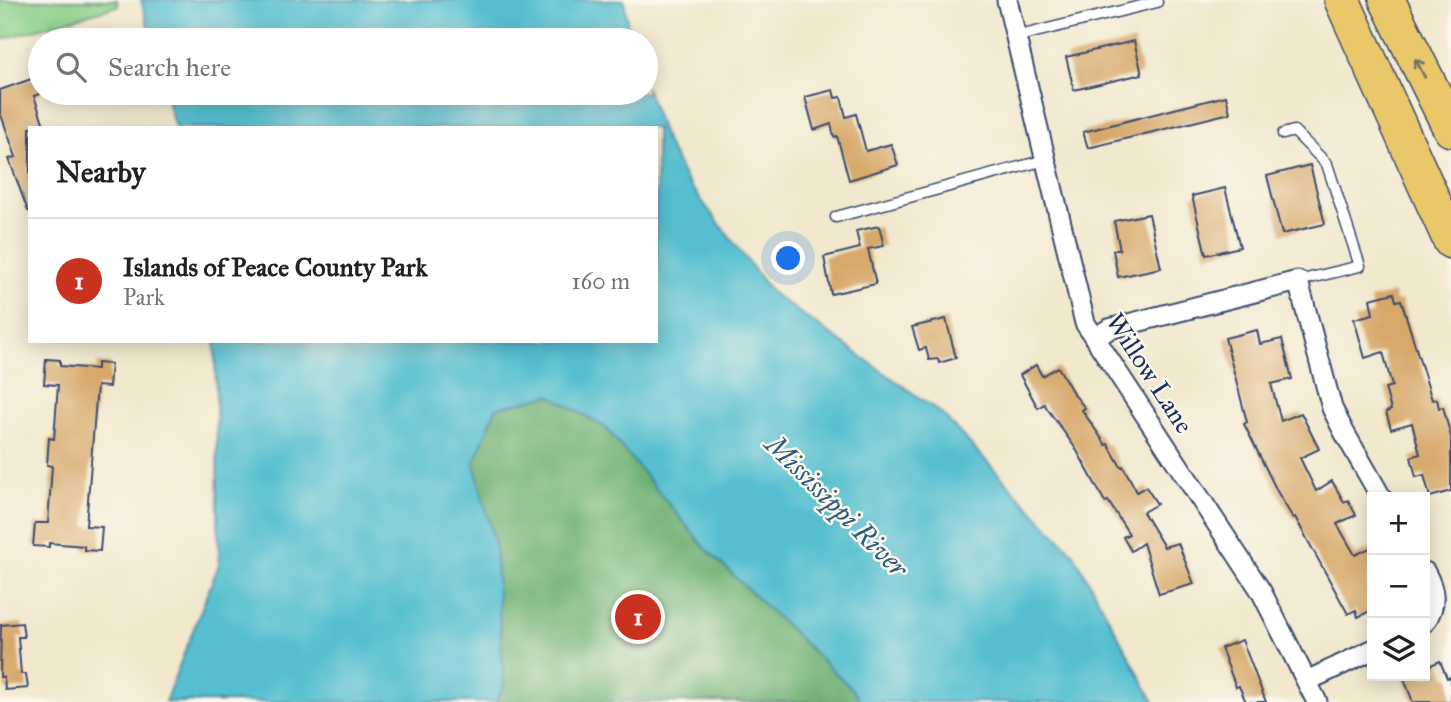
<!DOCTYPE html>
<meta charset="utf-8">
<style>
:root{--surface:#fff;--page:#f6f6f6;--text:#202124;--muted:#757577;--line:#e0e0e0;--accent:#c8321e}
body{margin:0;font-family:"IM FELL Great Primer",serif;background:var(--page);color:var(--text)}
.controls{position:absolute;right:21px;bottom:21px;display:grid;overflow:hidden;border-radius:0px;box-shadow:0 4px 18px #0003}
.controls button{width:63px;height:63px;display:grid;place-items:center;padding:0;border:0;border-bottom:2px solid var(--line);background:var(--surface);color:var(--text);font:35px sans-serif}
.you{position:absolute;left:789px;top:259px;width:24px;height:24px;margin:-18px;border:5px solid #fff;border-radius:50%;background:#1a73e8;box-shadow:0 0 0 10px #1a73e833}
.badge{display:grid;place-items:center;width:46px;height:46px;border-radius:50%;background:var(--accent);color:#fff;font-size:23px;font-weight:700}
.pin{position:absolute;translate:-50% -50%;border:4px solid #fff;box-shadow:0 2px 7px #0006}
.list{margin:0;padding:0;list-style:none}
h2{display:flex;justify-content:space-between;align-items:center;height:91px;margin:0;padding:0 28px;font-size:30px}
h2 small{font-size:23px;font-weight:400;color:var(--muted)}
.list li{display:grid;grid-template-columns:46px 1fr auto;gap:21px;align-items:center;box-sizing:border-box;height:126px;padding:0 28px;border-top:2px solid var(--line)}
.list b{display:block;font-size:26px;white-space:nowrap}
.list p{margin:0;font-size:23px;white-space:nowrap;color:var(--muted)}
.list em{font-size:23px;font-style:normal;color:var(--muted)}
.icon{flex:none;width:38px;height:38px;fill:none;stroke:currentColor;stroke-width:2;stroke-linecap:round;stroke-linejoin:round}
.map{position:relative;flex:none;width:1451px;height:702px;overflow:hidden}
.search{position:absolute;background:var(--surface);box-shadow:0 4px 18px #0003;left:28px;top:28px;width:630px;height:77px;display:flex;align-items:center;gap:18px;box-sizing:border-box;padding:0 24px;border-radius:38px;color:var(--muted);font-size:26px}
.panel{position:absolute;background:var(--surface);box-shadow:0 4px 18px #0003;left:28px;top:126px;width:630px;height:217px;border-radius:0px}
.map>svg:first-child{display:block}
</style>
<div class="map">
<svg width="1451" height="702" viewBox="0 0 1451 702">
<rect width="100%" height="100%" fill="#fbf7ec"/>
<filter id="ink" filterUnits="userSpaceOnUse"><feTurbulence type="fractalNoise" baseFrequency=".0143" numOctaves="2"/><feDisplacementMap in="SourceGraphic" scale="14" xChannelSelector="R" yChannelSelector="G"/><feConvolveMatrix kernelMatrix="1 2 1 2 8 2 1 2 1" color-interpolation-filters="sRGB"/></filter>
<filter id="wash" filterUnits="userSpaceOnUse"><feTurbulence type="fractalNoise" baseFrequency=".00686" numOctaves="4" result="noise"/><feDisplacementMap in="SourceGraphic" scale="28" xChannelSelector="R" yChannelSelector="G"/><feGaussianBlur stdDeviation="1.57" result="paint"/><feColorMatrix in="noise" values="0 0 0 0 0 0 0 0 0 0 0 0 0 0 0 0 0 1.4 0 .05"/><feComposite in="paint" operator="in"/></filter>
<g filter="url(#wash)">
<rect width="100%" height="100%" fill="#f1e8cd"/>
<path fill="#88ce88" stroke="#527e73" stroke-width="2" d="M0,0H117L118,6L0,40Z"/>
<path fill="#6eb174" stroke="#447069" stroke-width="2" d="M550,395L606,428L705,548L853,690L861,702H495L504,686L474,463L496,408Z"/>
<g fill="#54bfd0" stroke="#387797" stroke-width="2">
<path d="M141,0H624L630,40H152Z"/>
<path d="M646,87L666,142L686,180L772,293L941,413L1074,554L1154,702H861L853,690L705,548L606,428L550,395L496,408L474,463L495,545L504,686L495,702H165L219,564L215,341H656V128H175L165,93H646Z"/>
</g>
<g id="blocks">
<g fill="#d7a86a">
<path d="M1134,41L1142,74L1074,90L1066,57Z"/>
<path d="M40,76V94L34,96L45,128H30V211H28L9,159L16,157L0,112V90Z"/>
<path d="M833,90L835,98L841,97L846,117L856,114L866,151L891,144L898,165L849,180L837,136L834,137L831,124L814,130L805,97Z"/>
<path d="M1226,96L1230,113L1088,148L1083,132Z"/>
<path d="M1310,165L1325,224L1282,234L1267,176Z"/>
<path d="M1225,188L1240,247L1206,255L1192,196Z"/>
<path d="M1149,214L1161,268L1118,277L1113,250H1120L1114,221Z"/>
<path d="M879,226L884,246L868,249L876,284L831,294L824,257L860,248L856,231Z"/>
<path d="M1394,293L1396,301L1401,300L1432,400L1437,399L1439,408L1443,407L1451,437V491L1430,497L1424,475L1416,477L1411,457L1420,454L1412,423L1391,429L1386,412L1391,410L1385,388L1392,386L1383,352L1365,358L1354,319L1373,314L1370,299Z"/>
<path d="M946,319L956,358L939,363L938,359L929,360L926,348L919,350L912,327Z"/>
<path d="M1257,330L1260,344L1282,339L1292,379L1271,384L1281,421L1301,413L1319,449L1300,458L1316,491L1332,481L1344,502L1348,500L1356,515L1337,524L1355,555L1372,547V610L1358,617L1356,610L1348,614L1295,517L1293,518L1278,493L1244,424L1247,422L1225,338Z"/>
<path d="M46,359L60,360V366L97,369V363L111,364L109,387L97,386L86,526L102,527L100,551L84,550V546L49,543V547L33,546L35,523H48L52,466L47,465L49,438L54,439L58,385L44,384Z"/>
<path d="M1036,365L1042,376L1058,367L1073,393L1085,408L1082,410L1106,445L1108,444L1121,467L1123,466L1137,492L1146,487L1157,504L1143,512L1164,547L1178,543L1194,584L1159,594L1143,543L1131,551L1123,537L1129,534L1108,501L1105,502L1076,449L1044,404L1038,408L1020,375Z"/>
<path d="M22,623L24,637H18L21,674H26L28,688L5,690L4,677H0L1,625Z"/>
<path d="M1242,640L1266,702H1246L1239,686L1236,687L1221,648Z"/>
<path d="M1440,661L1447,678L1451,677V702H1413L1403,676H1430L1426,667Z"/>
</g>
</g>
</g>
<g filter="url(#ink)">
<use href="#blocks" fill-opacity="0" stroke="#3b4b6f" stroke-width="2"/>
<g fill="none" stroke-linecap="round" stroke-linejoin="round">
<defs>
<g id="service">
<path d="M1015,37L1157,2"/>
<path d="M1283,134L1294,131L1327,164L1360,266L1298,281"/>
<path d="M836,217L1045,160"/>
</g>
<g id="minor">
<path d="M1007,0L1085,323L1261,591L1317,702"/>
<path d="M1095,338L1109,329L1298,281L1332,408L1344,432L1381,497"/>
<path d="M1425,572C1435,590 1437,604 1425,622"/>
<path d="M1307,681L1372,650"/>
</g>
<g id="motorway">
<path d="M1342,0L1451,241"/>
<path d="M1387,0L1451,129"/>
</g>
</defs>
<use href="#service" stroke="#3b4b6f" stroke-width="13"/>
<use href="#minor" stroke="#3b4b6f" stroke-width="23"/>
<use href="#motorway" stroke="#3b4b6f" stroke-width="38"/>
<use href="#service" stroke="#fff" stroke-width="10"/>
<use href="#minor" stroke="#fff" stroke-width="19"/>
<use href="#motorway" stroke="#eac769" stroke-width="35"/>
</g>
<defs><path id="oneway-shaft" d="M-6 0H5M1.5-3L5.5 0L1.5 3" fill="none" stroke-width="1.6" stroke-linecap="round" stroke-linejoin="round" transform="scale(1.75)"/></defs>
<use stroke="#787363" href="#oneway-shaft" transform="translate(1420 68) rotate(-117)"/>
</g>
<g text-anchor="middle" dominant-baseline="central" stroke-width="5" stroke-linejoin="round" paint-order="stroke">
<g font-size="26" fill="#1b2f5e" stroke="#fbf7ec">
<text transform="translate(1150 373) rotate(57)">Willow Lane</text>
</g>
<g font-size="28" font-style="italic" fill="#2c5a80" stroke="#fbf7ec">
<text transform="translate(837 506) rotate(45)">Mississippi River</text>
</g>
</g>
</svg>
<div class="controls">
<button>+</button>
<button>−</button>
<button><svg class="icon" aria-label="layers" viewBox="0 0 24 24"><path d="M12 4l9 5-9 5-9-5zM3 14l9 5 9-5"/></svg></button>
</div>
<div class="you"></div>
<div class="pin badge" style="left:638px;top:617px">1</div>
<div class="search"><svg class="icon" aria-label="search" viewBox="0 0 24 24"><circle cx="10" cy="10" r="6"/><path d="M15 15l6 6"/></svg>Search here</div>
<section class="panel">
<h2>Nearby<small></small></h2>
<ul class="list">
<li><span class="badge">1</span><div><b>Islands of Peace County Park</b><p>Park</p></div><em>160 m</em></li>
</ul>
</section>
</div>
